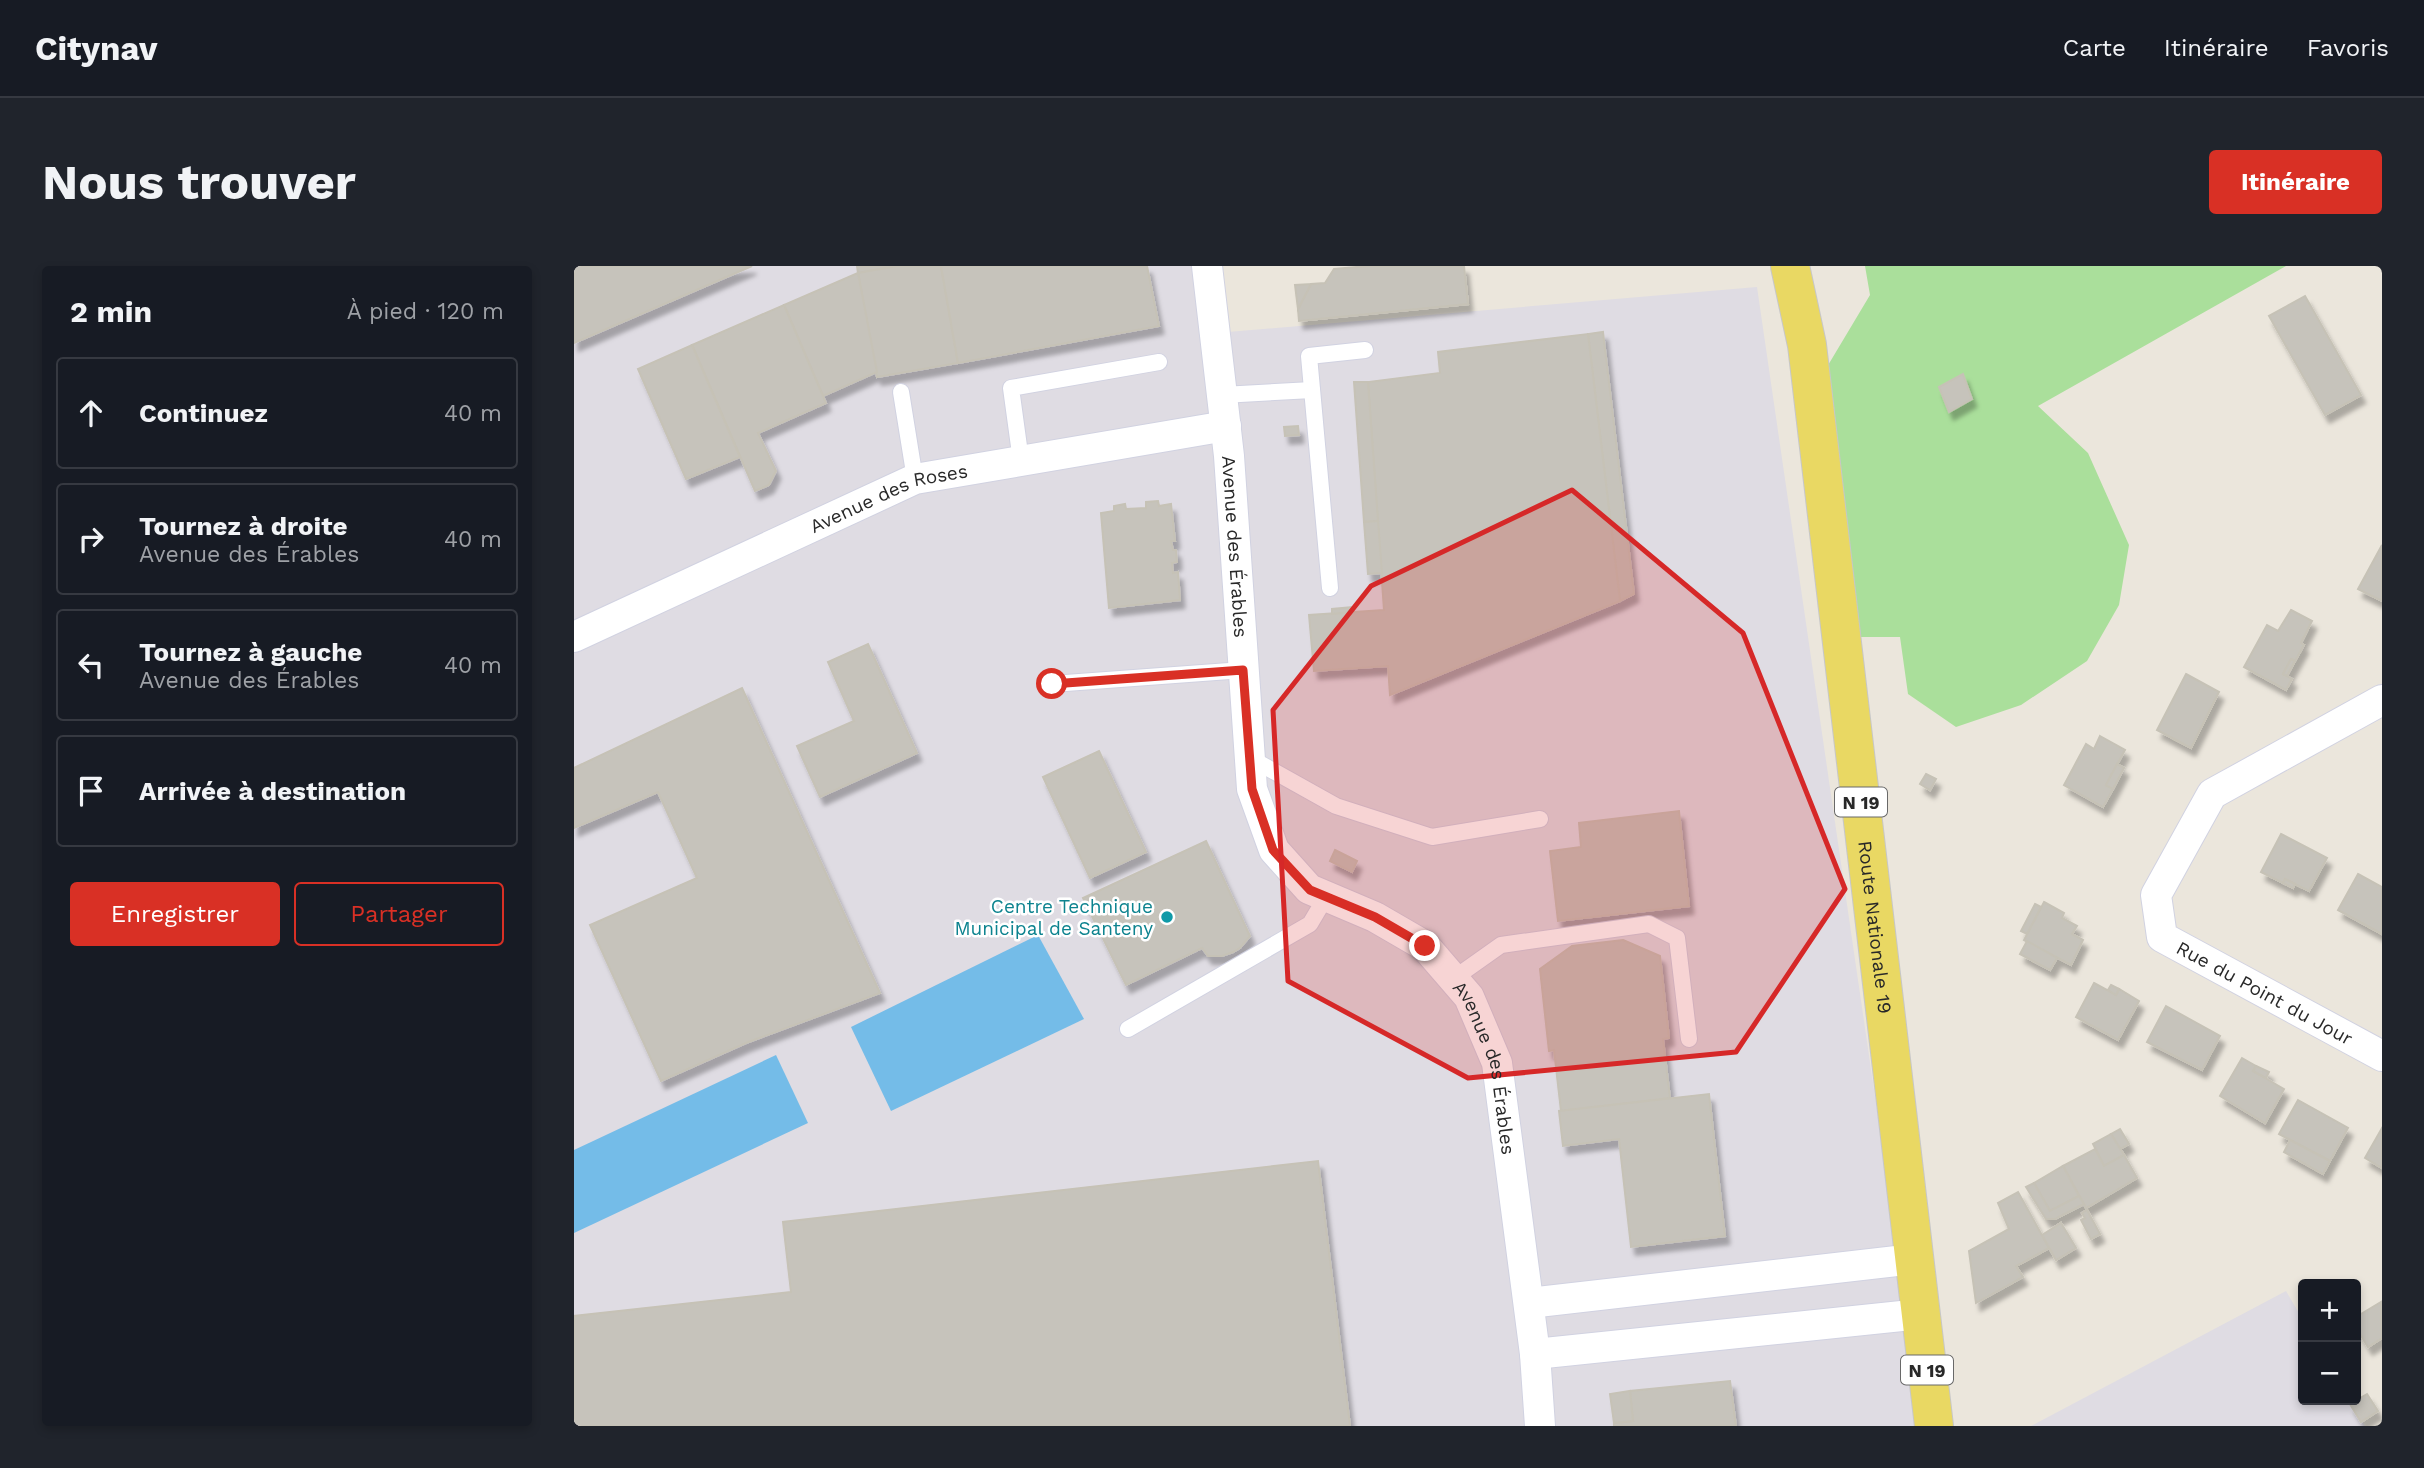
<!DOCTYPE html>
<html lang="fr">
<meta charset="utf-8">
<style>
:root{--surface:#171b24;--page:#20242c;--text:#f1f3f6;--muted:#9ea1a6;--line:#363941;--accent:#d93025}
body{margin:0;font-family:"Work Sans",sans-serif;background:var(--page);color:var(--text)}
.controls{position:absolute;right:21px;bottom:21px;display:grid;overflow:hidden;border-radius:7px;box-shadow:0 4px 10px #0003}
.controls button{width:63px;height:63px;display:grid;place-items:center;padding:0;border:0;border-bottom:2px solid var(--line);background:var(--surface);color:var(--text);font:35px sans-serif}
.stop{position:absolute;width:21px;height:21px;margin:-16px;border:5px solid #d93025;border-radius:50%;background:#fff}
.stop.end{background:#d93025;border-color:#fff;box-shadow:0 2px 7px #0008}
.list{margin:0;padding:0;list-style:none}
h2{display:flex;justify-content:space-between;align-items:center;height:91px;margin:0;padding:0 28px;font-size:30px}
h2 small{font-size:23px;font-weight:400;color:var(--muted)}
.list li{display:grid;grid-template-columns:46px 1fr auto;gap:21px;align-items:center;box-sizing:border-box;height:112px;margin:0 14px 14px;padding:0 14px;border:2px solid var(--line);border-radius:7px}
.list b{display:block;font-size:26px;white-space:nowrap}
.list p{margin:0;font-size:23px;white-space:nowrap;color:var(--muted)}
.list em{font-size:23px;font-style:normal;color:var(--muted)}
.actions{display:flex;gap:14px;padding:21px 28px}
.actions a{flex:1;padding:16px 0;border:2px solid var(--accent);border-radius:7px;text-align:center;font-size:24px;color:var(--accent)}
.actions .main{background:var(--accent);color:#fff}
.icon{flex:none;width:38px;height:38px;fill:none;stroke:currentColor;stroke-width:2;stroke-linecap:round;stroke-linejoin:round}
.map{position:relative;flex:none;width:1808px;height:1160px;overflow:hidden;border-radius:7px}
header{display:flex;align-items:center;gap:42px;box-sizing:border-box;height:98px;padding:0 35px;background:var(--surface);border-bottom:2px solid var(--line)}
header strong{font-size:33px}
nav{display:flex;gap:38px;margin-inline-start:auto;font-size:24px}
.intro{display:flex;align-items:center;justify-content:space-between;box-sizing:border-box;height:168px;padding:0 42px}
h1{margin:0;font-size:49px}
.button{padding:18px 32px;border-radius:7px;background:var(--accent);color:#fff;font-size:24px;font-weight:700}
main{display:flex;gap:42px;padding:0 42px}
aside{flex:1;background:var(--surface);border-radius:7px;box-shadow:0 4px 10px #0003}
.map>svg:first-child{display:block}
</style>
<header>
<strong>Citynav</strong>
<nav><a>Carte</a><a>Itinéraire</a><a>Favoris</a></nav>
</header>
<div class="intro"><h1>Nous trouver</h1><a class="button">Itinéraire</a></div>
<main>
<aside>
<h2>2 min<small>À pied · 120 m</small></h2>
<ul class="list">
<li><svg class="icon" aria-label="ahead" viewBox="0 0 24 24"><path d="M12 20V5M6 11l6-6 6 6"/></svg><div><b>Continuez</b></div><em>40 m</em></li>
<li><svg class="icon" aria-label="right" viewBox="0 0 24 24"><path d="M7 20v-9h11M14 6l5 5-5 5"/></svg><div><b>Tournez à droite</b><p>Avenue des Érables</p></div><em>40 m</em></li>
<li><svg class="icon" aria-label="left" viewBox="0 0 24 24"><path d="M17 20v-9H6M10 6l-5 5 5 5"/></svg><div><b>Tournez à gauche</b><p>Avenue des Érables</p></div><em>40 m</em></li>
<li><svg class="icon" aria-label="arrive" viewBox="0 0 24 24"><path d="M6 21V4h12l-3 4 3 4H6"/></svg><div><b>Arrivée à destination</b></div></li>
</ul>
<div class="actions"><a class="main">Enregistrer</a><a>Partager</a></div>
</aside>
<div class="map">
<svg width="1808" height="1160" viewBox="0 0 1808 1160">
<defs>
<filter id="shadow"><feDropShadow dx="4.5" dy="8" stdDeviation="2" flood-color="#0004"/></filter>
</defs>
<rect width="100%" height="100%" fill="#ebe6dc"/>
<g fill="#dfdce3">
<path d="M0,0H633L642,67L1183,21L1349,1160H0Z"/>
<path d="M1712,1025L1729,1054V1134H1776L1791,1160H1457Z"/>
</g>
<path fill="#aadf9b" d="M1291,0H1712L1464,140L1514,187L1555,279L1545,339L1513,395L1447,439L1382,461L1334,428L1326,371H1285L1244,116L1296,29Z"/>
<g fill="#74bce8">
<path d="M464,669L510,753L317,845L277,761Z"/>
<path d="M202,789L234,857L0,967V884Z"/>
</g>
<g fill="#c6c3bb" stroke="#c6c2b6" stroke-width="2" filter="url(#shadow)">
<path d="M0,0H178L0,77Z"/>
<path d="M283,0H323L284,7Z"/>
<path d="M323,0H367L384,97L303,111L284,7Z"/>
<path d="M367,0H573L585,60L384,97Z"/>
<path d="M794,0H890L894,38L725,55L724,43L737,18L751,17L760,3Z"/>
<path d="M284,7L303,106L249,130L210,39Z"/>
<path d="M737,18L724,43L721,19Z"/>
<path d="M1731,30L1787,129L1751,149L1695,50Z"/>
<path d="M210,39L252,137L184,167L202,205L195,219L181,225L118,79Z"/>
<path d="M1029,66L1060,328L1046,335L1014,68Z"/>
<path d="M1014,68L1046,335L816,429L814,400L740,405L735,349L810,344L794,116L866,107L864,86Z"/>
<path d="M118,79L166,191L112,213L64,103Z"/>
<path d="M1389,108L1398,133L1375,146L1365,121Z"/>
<path d="M780,116H794L804,255L790,256Z"/>
<path d="M724,160L725,169L711,170L710,161Z"/>
<path d="M584,235L585,240L597,238L601,275H597L599,284H602L603,296L598,297L599,307L604,306L606,334L535,342L527,247L540,245V240L551,238L552,243L572,242V236Z"/>
<path d="M804,255L808,307L794,308L790,256Z"/>
<path d="M1808,279V335L1784,323Z"/>
<path d="M778,341V346L758,348V343Z"/>
<path d="M1717,344L1738,355L1727,377L1730,379L1721,395L1717,393L1709,408L1718,413L1712,424L1670,401L1693,359L1704,365Z"/>
<path d="M294,378L343,487L246,531L223,480L280,455L254,396Z"/>
<path d="M1717,393L1721,395L1713,410L1709,408Z"/>
<path d="M1612,408L1645,426L1617,482L1583,464Z"/>
<path d="M168,422L306,727L172,777L87,815L16,659L123,612L84,526L0,562V502Z"/>
<path d="M1526,470L1551,484L1532,519L1539,523L1529,541L1490,519L1512,478L1520,483Z"/>
<path d="M525,485L572,586L516,612L469,511Z"/>
<path d="M1543,498L1550,502L1539,523L1532,519Z"/>
<path d="M1352,508L1362,513L1356,524L1346,518Z"/>
<path d="M1105,545L1115,640L984,655L976,585L1007,581L1005,557Z"/>
<path d="M1707,568L1753,592L1735,625L1711,613L1709,617L1687,606Z"/>
<path d="M632,575L676,670L666,682L659,686L648,690H634L628,682L552,719L509,632Z"/>
<path d="M761,584L783,595L778,606L756,595Z"/>
<path d="M1784,608L1808,621V668L1764,644Z"/>
<path d="M1711,613L1721,618L1719,622L1709,617Z"/>
<path d="M1470,636L1490,647L1488,652L1503,660L1498,668L1509,674L1497,699L1450,674Z"/>
<path d="M1461,638L1467,641L1453,668L1447,665Z"/>
<path d="M1049,674L1086,690L1095,772L1089,773L1096,832L987,845L980,784L975,785L966,703L998,680Z"/>
<path d="M1453,675L1483,692L1476,704L1446,688Z"/>
<path d="M1520,717L1542,729L1545,723L1565,735L1544,774L1502,751Z"/>
<path d="M1537,719L1545,723L1542,729L1534,724Z"/>
<path d="M1592,740L1646,770L1628,804L1573,776Z"/>
<path d="M1668,792L1682,800L1679,805L1710,823L1691,857L1646,830Z"/>
<path d="M1682,800L1695,806L1692,812L1679,805Z"/>
<path d="M1135,828L1151,970L1057,981L1045,873L989,880L985,845Z"/>
<path d="M1724,834L1774,862L1756,895L1705,868Z"/>
<path d="M1808,862V902L1791,892Z"/>
<path d="M1546,863L1555,878L1546,883L1537,868Z"/>
<path d="M1537,868L1550,889L1530,900L1519,878Z"/>
<path d="M1716,874L1756,895L1749,908L1710,886Z"/>
<path d="M1521,883L1530,900L1550,889L1563,912L1512,942L1489,900Z"/>
<path d="M744,895L776,1160H0V1050L217,1026L209,956Z"/>
<path d="M1489,900L1505,930L1476,945L1460,917Z"/>
<path d="M1460,917L1476,945L1505,930L1510,938L1481,953H1472L1452,921Z"/>
<path d="M1444,926L1475,982L1442,1000L1449,1011L1402,1037L1395,985L1435,963L1424,937Z"/>
<path d="M1513,944L1526,968L1517,973L1507,954L1511,952L1508,947Z"/>
<path d="M1487,957L1502,982L1482,994L1468,969Z"/>
<path d="M1807,1036L1808,1072L1794,1081L1782,1061V1051Z"/>
<path d="M1156,1115L1162,1160H1040V1157L1059,1155L1056,1125Z"/>
<path d="M1056,1125L1059,1155L1040,1157L1036,1128Z"/>
<path d="M1793,1128L1804,1145L1787,1156L1776,1138Z"/>
</g>
<g fill="none" stroke-linecap="round" stroke-linejoin="round">
<defs>
<g id="lane">
<path d="M327,126L341,213"/>
<path d="M648,129L738,124"/>
<path d="M447,195L437,122L585,96"/>
<path d="M756,322L735,90L791,84"/>
<path d="M478,418L669,404"/>
<path d="M676,492L762,540L858,571L966,553"/>
<path d="M879,713L927,679L1075,658L1103,672L1115,773"/>
<path d="M554,763L736,658L752,631"/>
</g>
<g id="street">
<path id="s1" d="M633,0L655,190L678,523L700,584L735,623L801,651L851,680L895,731L923,797L961,1088L966,1160"/>
<path id="s2" d="M0,371L341,213L652,160"/>
<path id="s3" d="M1808,434L1638,528L1582,629L1588,671L1808,790"/>
<path d="M955,1037L1340,993"/>
<path d="M961,1088L1347,1048"/>
</g>
<g id="primary">
<path id="s4" d="M1216,0L1233,79L1360,1160"/>
</g>
</defs>
<use href="#lane" stroke="#d1d2e1" stroke-width="18"/>
<use href="#street" stroke="#d1d2e1" stroke-width="32"/>
<use href="#primary" stroke="#c7c7c7" stroke-width="40"/>
<use href="#lane" stroke="#fff" stroke-width="16"/>
<use href="#street" stroke="#fff" stroke-width="30"/>
<use href="#primary" stroke="#e9d863" stroke-width="38"/>
</g>
<g fill="none" stroke-linecap="round" stroke-linejoin="round">
<path stroke="#d93025" stroke-width="9" d="M478,418L669,404L678,523L699,584L736,624L801,651L851,680"/>
</g>
<path fill="#d62828" fill-opacity="0.2" stroke="#d62828" stroke-width="5" stroke-linejoin="round" d="M998,224L1169,367L1271,623L1162,786L894,812L714,715L699,444L797,320Z"/>
<circle fill="#0f9aa8" stroke="#fff" stroke-width="2.5" cx="593" cy="651" r="7"/>
<g text-anchor="middle" dominant-baseline="central" stroke-width="5" stroke-linejoin="round" paint-order="stroke">
<g fill="#fff" stroke="#696969" stroke-width="2">
<rect x="1261" y="521.5" width="52" height="29" rx="5"/>
<rect x="1327" y="1089.5" width="52" height="29" rx="5"/>
</g>
<g font-size="18" font-weight="bold" fill="#292929">
<text x="1287" y="536">N 19</text>
<text x="1353" y="1104">N 19</text>
</g>
<g font-size="19" fill="#292929" stroke="#fff">
<text stroke="none"><textPath href="#s2" startOffset="345">Avenue des Roses</textPath></text>
<text stroke="none"><textPath href="#s1" startOffset="282">Avenue des Érables</textPath></text>
<text stroke="none"><textPath href="#s4" startOffset="667">Route Nationale 19</textPath></text>
<text stroke="none"><textPath href="#s3" startOffset="469">Rue du Point du Jour</textPath></text>
<text stroke="none"><textPath href="#s1" startOffset="912">Avenue des Érables</textPath></text>
</g>
<g font-size="19" fill="#0d838f" stroke="#fff" text-anchor="end">
<text x="579" y="640">Centre Technique<tspan x="579" dy="22">Municipal de Santeny</tspan></text>
</g>
</g>
</svg>
<div class="controls">
<button>+</button>
<button>−</button>
</div>
<div class="stop" style="left:478px;top:418px"></div>
<div class="stop end" style="left:851px;top:680px"></div>
</div>
</main>
